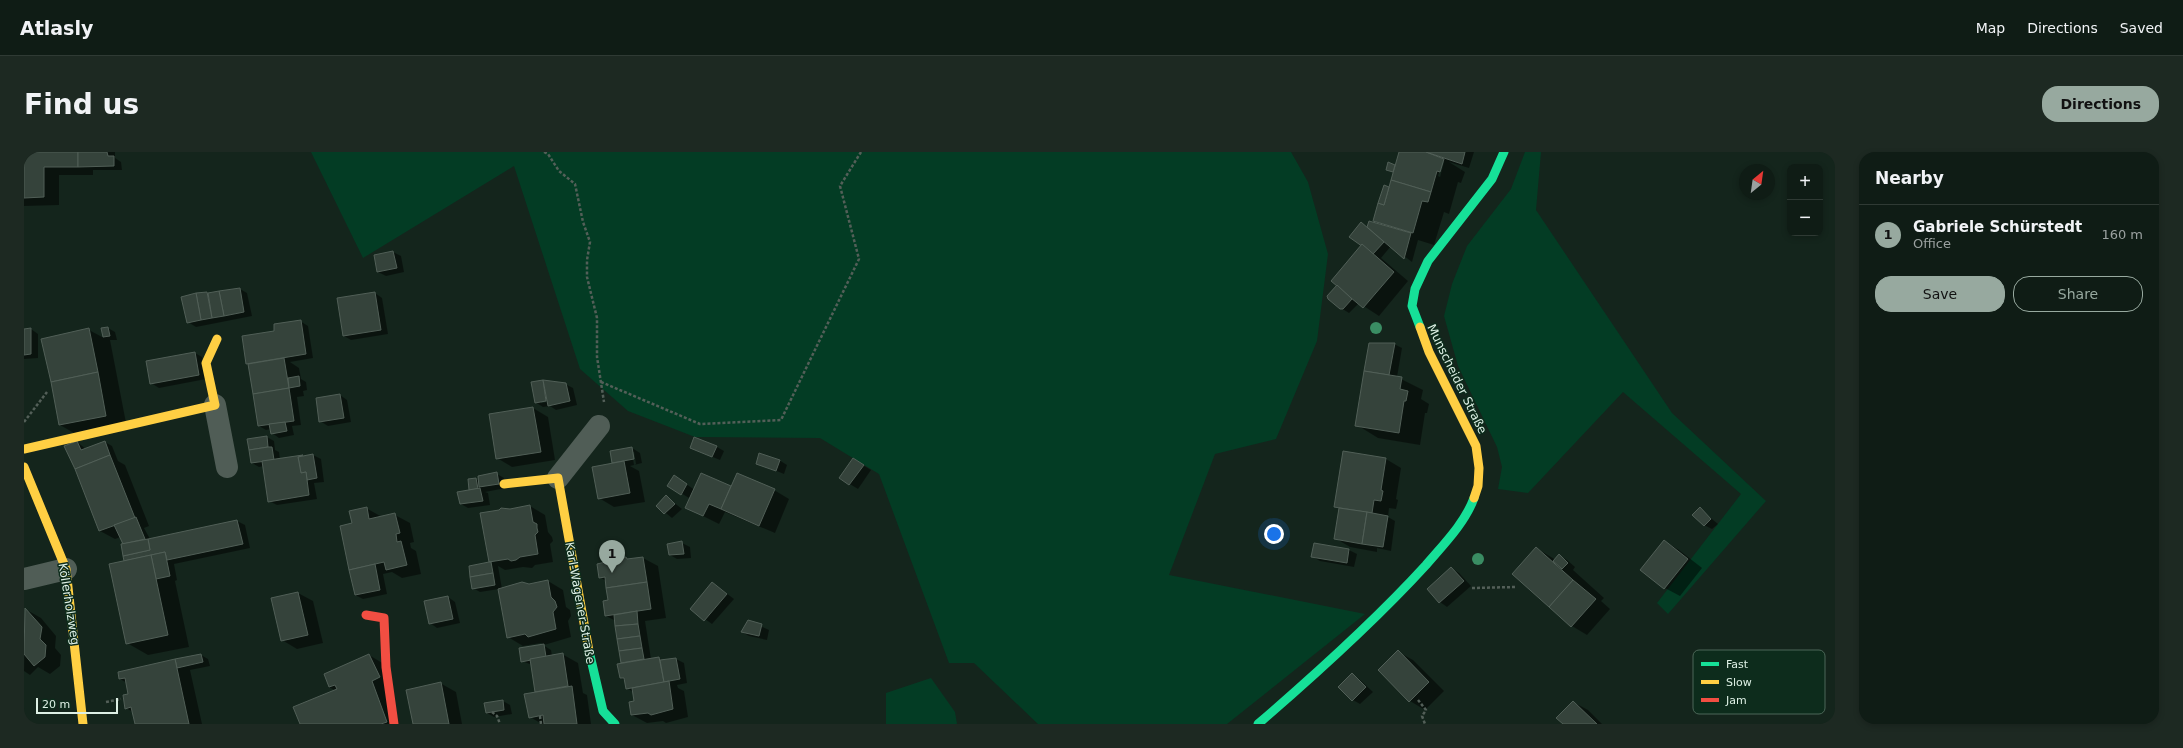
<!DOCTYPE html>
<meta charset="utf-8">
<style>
:root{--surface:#0f1c15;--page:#1d2922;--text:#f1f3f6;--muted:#9ba1a0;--line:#2f3a34;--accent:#97a99f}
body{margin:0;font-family:"DejaVu Sans",sans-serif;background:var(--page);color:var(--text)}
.controls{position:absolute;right:12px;top:12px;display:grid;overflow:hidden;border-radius:8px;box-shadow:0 2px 6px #0003}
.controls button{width:36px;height:36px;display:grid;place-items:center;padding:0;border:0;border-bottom:1px solid var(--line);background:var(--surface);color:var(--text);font:20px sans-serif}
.compass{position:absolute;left:1715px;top:12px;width:36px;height:36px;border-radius:50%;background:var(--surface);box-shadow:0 2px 6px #0003;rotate:29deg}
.scale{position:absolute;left:12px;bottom:10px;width:82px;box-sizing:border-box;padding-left:4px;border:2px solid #def0e5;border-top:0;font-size:11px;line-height:14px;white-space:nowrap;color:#def0e5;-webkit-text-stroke:3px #0d2c1c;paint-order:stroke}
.you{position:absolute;left:1250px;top:382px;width:14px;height:14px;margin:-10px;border:3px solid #fff;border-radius:50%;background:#1a73e8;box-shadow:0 0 0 6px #1a73e833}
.badge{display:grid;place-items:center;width:26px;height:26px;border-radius:50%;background:var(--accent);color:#111;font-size:13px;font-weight:700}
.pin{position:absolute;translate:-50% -33px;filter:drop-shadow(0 1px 2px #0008)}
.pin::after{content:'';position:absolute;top:21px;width:14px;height:12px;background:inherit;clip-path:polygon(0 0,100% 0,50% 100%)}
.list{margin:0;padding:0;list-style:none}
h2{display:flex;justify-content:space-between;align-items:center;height:52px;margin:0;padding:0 16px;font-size:17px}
h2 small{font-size:13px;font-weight:400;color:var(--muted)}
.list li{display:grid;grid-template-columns:26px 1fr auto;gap:12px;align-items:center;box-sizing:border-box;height:60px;padding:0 16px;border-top:1px solid var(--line)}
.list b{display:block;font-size:15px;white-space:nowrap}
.list p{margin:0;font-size:13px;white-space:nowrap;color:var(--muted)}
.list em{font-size:13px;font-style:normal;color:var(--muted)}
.actions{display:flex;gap:8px;padding:12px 16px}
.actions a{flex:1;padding:9px 0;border:1px solid var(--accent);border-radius:16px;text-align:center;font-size:14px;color:var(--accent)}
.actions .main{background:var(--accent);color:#111}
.map{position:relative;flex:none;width:1811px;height:572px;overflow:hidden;border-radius:16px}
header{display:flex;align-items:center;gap:24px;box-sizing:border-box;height:56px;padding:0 20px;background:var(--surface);border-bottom:1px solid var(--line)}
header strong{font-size:19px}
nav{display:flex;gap:22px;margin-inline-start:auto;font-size:14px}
.intro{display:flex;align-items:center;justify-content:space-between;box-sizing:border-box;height:96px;padding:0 24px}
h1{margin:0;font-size:28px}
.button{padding:10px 18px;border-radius:16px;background:var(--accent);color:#111;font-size:14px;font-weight:700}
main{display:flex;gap:24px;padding:0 24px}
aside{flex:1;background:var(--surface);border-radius:16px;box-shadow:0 2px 6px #0003}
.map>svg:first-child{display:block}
</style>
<header>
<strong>Atlasly</strong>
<nav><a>Map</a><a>Directions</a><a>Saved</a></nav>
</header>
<div class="intro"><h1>Find us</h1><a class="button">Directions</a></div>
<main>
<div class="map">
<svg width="1811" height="572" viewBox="0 0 1811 572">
<rect width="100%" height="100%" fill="#14251c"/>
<g fill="#033c24">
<path d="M287,0H1267L1284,30L1304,102L1293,189L1252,287L1191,302L1145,423L1341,462L1203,572H1014L950,511H925L855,322L796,286L671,285L604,259L556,217L490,14L339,106Z"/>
<path d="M1501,0H1517L1512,58L1648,261L1742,349L1644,462L1633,451L1717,342L1599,240L1504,341L1474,337L1478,315L1473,295L1434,214L1420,164L1428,132L1443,94L1487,37Z"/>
<path d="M907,526L931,560L933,572H862V541Z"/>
</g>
<g fill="#0007" fill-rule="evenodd">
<path d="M0,0H91V6L97,10L98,18H69V23H35V53L0,54Z"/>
<path d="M1376,0H1450L1445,16L1425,10L1441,20L1437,31L1434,30L1425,62L1420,60L1410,93L1394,88L1388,110L1367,94L1357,106L1384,129L1355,164L1335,151L1325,161L1317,156L1314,133L1338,93V72L1344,75L1355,73L1350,69L1365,36L1370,21L1363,17L1365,12L1372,14ZM1418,10H1420L1416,25L1414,24Z"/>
<path d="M369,100L377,104L380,120L362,124L354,120L351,104Z"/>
<path d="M216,137L223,141L228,164L172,175L164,170L158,145Z"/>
<path d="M351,141L358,146L364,182L327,188L320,184Z"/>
<path d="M276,169L284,174L289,206L266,210L275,216L277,227L282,230L283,238L279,239L280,244L273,245L277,273L268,274L270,283L255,286L248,281L247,277L242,278L235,274L225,213L223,211L252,180Z"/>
<path d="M84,176L91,180L93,188H86L103,276L57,285L36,273L65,178L80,186L78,177Z"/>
<path d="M7,177L14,182V206L0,207V178Z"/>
<path d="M1370,192L1378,196L1373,225L1399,238L1397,247L1405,252L1403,261H1401L1396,293L1354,286L1333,273Z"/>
<path d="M171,201L178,205L182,227L135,236L127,231Z"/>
<path d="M519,229L541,232L549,236L553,253L532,258L526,254L519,255L511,250ZM527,247L528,249L517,251V249Z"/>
<path d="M316,243L323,248L327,270L304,274L296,269Z"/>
<path d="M509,256L524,265L531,308L488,315L473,306Z"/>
<path d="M243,285L250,289L251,298L255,300L256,308L289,303L297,307L300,330L290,331L293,347L253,353L245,349L240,314L235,315L228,311Z"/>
<path d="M53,290L62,297L81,290L88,294L94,309L101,313L125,374L120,376L126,387L213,369L221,373L226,396L150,412L153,428L151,429L165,495L124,503L103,491L100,392L97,385L91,387L76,379Z"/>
<path d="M693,295L700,299L696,308L667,296Z"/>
<path d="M608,296L616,301L618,311L606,314L615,319L621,350L590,355L575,346L590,312L588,300ZM608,300H610L612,312L610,313Z"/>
<path d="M1362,307L1377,316L1372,347L1374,348L1372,357L1365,356L1364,365L1371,369L1367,399L1353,396V400L1326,395L1311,386L1316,357L1311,354Z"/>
<path d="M755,308L763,313L760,322L733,311Z"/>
<path d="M837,312L847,318L834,337L816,326Z"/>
<path d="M473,322L480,326L482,336L461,340L464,341L466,353L444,356L437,352L452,327L455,329Z"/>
<path d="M678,322L708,335L750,338L765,347L751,381L701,360L695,372L663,356L668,343L665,346L644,333L650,324L671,338Z"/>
<path d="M643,345L658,357L648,366L633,354Z"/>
<path d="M506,354L521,363L524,380L528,385L529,389L526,392L529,410L511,413L508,416L499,415L481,418L474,414L478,437L524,429L539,438L542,455L546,458L547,464L544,469L547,485L520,493L517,491L499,494L484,485L475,437L456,440L449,436L446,415L468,411L466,410L486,358Z"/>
<path d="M342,356L358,365L371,363L386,371L390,390L386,391L387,396L392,399L397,422L378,426L368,420L359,422L363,442L339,447L331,443L329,372Z"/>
<path d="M1676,357L1694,372L1688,377L1680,373Z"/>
<path d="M1640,389L1655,398L1678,416L1656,444L1641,436Z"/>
<path d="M658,391L666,395L667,406L653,407L646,403Z"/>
<path d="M1291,392L1325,398L1333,402L1330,415L1296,409L1289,405Z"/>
<path d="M1512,396L1532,408L1536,404L1543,408L1551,415L1549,418L1580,446L1577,449L1586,457L1563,483L1548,474Z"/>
<path d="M619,406L634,414L642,466L621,469L627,507L635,506L640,509L652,507L660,511L663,531L653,533L654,536L660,539L664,565L642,571L639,569L623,571L608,563L611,549L609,540L603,536L602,529L597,526L600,512L592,469L582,464L585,449L582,429L576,425L596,407Z"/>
<path d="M1427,416L1435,421L1447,434L1423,455L1416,450L1404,437Z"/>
<path d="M689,431L710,447L688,472L667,457Z"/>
<path d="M274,441L289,449L299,491L273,497L258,488Z"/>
<path d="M424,445L431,450L436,471L413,476L406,471Z"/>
<path d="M1,457L17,466L32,484L31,496L37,503L36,514L26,522L14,515L6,523L0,519Z"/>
<path d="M725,469L745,478L743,488L725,484L718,480Z"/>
<path d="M519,493L527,498L528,504L538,502L554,511L559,541L563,543L567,572H518L506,565L512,541L508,513L498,509Z"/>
<path d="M1374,500L1389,508L1420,539L1401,558L1386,549Z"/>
<path d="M177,503L184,507L186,514L166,518L178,572H112L109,560L102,556L105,542L103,531L96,527L95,521Z"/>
<path d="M345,503L360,512L375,572H276L312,539L305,535Z"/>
<path d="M1328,522L1335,527L1349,540L1336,552L1329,548Z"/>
<path d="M416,531L432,540L438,572H390Z"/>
<path d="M479,549L486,553L488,562L470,565L463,561Z"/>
<path d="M1549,550L1564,558L1578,572H1541Z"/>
</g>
<g fill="#35433b" stroke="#515f57">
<path d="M0,0H54V15H20V45L0,46Z"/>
<path d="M54,0H83L84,4H90V14L54,15Z"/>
<path d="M1375,0H1402L1420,7L1416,20L1413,19L1407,40L1367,28Z"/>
<path d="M1402,0H1441L1438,12Z"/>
<path d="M1364,10L1371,13L1369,20L1362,18Z"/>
<path d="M1367,28L1407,40L1404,50L1398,49L1389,81L1349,69L1354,51L1360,53Z"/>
<path d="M1360,33L1365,35L1360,53L1354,51Z"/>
<path d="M1345,69L1387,81L1380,107L1343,75Z"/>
<path d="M1337,70L1360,90L1349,102L1325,85Z"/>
<path d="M1338,92L1370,120L1339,156L1307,129Z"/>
<path d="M369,99L373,116L353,120L350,103Z"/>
<path d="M1313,133L1328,147L1319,157H1316L1304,147L1303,144Z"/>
<path d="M216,136L220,160L200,164L195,139Z"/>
<path d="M195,139L200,164L188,166L184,141Z"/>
<path d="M183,140L188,166L177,168L172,141Z"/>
<path d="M351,140L357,178L319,184L313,146Z"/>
<path d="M172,141L177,168L163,171L157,145Z"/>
<path d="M277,168L282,202L222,212L218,184L250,179V172Z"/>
<path d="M84,175L86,184L79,185L77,176Z"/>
<path d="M7,176V202L0,203V177Z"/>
<path d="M65,176L74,220L27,230L17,187Z"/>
<path d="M1345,191H1371L1365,223L1340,219Z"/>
<path d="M171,200L175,223L126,232L122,209Z"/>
<path d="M260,206L265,236L229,242L224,212Z"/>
<path d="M1340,219L1378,225L1376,237L1384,239L1382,249H1380L1375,281L1331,274Z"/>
<path d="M74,220L82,264L35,273L27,230Z"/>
<path d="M275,224L276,234L265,236L264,226Z"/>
<path d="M519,228L522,249L511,251L507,230Z"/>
<path d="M519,228L542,231L546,249L524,254Z"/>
<path d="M265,236L270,269L234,274L229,242Z"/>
<path d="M316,242L320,266L295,270L292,246Z"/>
<path d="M509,255L517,300L472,307L465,262Z"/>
<path d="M261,270L263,279L247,282L245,272Z"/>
<path d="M243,284L244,295L225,298L223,287Z"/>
<path d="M670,285L693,294L688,305L666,296Z"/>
<path d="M53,289L57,298L81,289L86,303L51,317L40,294Z"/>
<path d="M244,295H248L250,308L227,311L225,298Z"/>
<path d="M608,295L610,307L588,311L586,299Z"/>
<path d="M1319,299L1362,306L1357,338L1359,339L1357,349L1350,348L1348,361L1310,355Z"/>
<path d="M735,301L756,308L752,319L732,312Z"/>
<path d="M289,302L293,326L283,328L282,320L277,321L274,305Z"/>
<path d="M86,303L111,366L75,379L51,317Z"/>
<path d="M279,303L274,305L277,321L282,320L285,343L244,350L238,309Z"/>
<path d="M829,306L840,313L825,333L815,326Z"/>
<path d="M600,309L606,341L574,347L568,315Z"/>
<path d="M473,320L475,332L455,335L454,324Z"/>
<path d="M677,321L707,334L697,357L685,352L679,364L661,356Z"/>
<path d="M713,321L751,337L735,374L697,357Z"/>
<path d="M650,323L663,332L657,343L643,334Z"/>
<path d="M452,326L454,337L445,338L444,327Z"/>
<path d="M456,336L459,349L436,352L433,340Z"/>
<path d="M642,343L651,352L640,362L632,354Z"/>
<path d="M506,353L509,370L513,372V376L514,380L511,383L514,402L496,405L492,408L487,409L484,407L465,410L456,361L475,358L477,356L486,357Z"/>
<path d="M343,355L345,367L371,361L376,381L372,382L373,390L377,389L383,413L362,418L360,410L325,418L316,374L328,371L325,359Z"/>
<path d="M1676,355L1687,367L1680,374L1668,363Z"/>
<path d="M1315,356L1343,360L1338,392L1310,387Z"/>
<path d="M1343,360L1364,364L1359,395L1338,392Z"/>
<path d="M112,365L121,387L99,392L90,373Z"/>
<path d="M213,368L219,392L143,408L141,400L100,409L99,404L126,398L124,387Z"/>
<path d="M124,387L126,398L99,404L97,392Z"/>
<path d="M1640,388L1664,407L1640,437L1616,418Z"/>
<path d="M658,389L660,402L645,403L643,392Z"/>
<path d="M1290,391L1325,397L1323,411L1287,405Z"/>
<path d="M1512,395L1549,428L1525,455L1488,422Z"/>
<path d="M141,400L146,424L132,427L127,403Z"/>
<path d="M1535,402L1544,411L1538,417L1529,409Z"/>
<path d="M127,403L144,483L102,492L85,412Z"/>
<path d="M602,405L603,407L619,405L623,430L582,436L581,425L575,426L573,412Z"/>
<path d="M465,410H467L469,421L446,425L445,414Z"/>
<path d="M351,412L356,438L331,443L325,418Z"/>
<path d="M1427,415L1440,429L1415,451L1403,437Z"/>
<path d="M469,421L471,433L448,437L446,425Z"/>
<path d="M524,428L527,445L531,449L533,455L529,460L532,477L504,485L501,482L483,486L474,437L498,430L505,432Z"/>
<path d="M1549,428L1572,447L1547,475L1525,455Z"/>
<path d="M623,430L627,457L581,464L579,449L584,448L582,436Z"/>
<path d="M688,430L703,442L680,469L666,457Z"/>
<path d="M274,440L284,483L257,489L247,446Z"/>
<path d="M424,444L429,467L405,472L400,449Z"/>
<path d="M1,456L18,475L16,487L22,493L21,505L10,514L0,502Z"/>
<path d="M613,459L614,472L591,474L590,463Z"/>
<path d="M724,468L738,472L735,484L717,480Z"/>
<path d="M614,472L616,484L593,487L591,474Z"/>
<path d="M616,484L618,496L595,499L593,487Z"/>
<path d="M520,492L522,505L497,510L495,496Z"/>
<path d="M618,496L620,507L597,511L595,499Z"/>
<path d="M1374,498L1405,530L1385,550L1354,518Z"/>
<path d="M539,501L544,534L511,540L506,507Z"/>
<path d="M177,502L179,510L153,516L151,507Z"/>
<path d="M345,502L356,525L348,529L363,570L357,572H276L269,555L313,537L311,533L305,535L300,522Z"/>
<path d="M635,505L640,530L602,537L600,526H596L593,512Z"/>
<path d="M652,506L656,527L640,530L636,508Z"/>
<path d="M151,507L165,572H111L107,555L101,557L99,543L104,542L101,526L95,527L94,520Z"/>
<path d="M1328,521L1342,535L1328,549L1314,535Z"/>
<path d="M645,529L649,557L627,563L624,561L607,563L605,550L610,549L608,536Z"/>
<path d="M417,530L425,572H389L382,538Z"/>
<path d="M548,534L553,572H520L519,563L505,566L500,542Z"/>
<path d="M479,548L480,558L462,561L460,551Z"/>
<path d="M1549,549L1573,572H1539L1532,566Z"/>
</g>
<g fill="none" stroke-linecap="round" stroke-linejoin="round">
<g stroke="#535f58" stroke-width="2.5" stroke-dasharray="3 2" stroke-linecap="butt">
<path d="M520,0L524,2L535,19L551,32L559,70L566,90L563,108V125L573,166V205L580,250"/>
<path d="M577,230L676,272L757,268L835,107L816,34L837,0"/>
<path d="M0,270L23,240"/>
<path d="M1448,436L1492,435"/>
<path d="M1394,548L1402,558L1398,564L1401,572"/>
<path d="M82,550L97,547"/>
<path d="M468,560L473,564L476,572"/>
<path d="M516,564L517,572"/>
</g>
<g stroke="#505d56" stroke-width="22">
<path d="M191,253L203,315"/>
<path d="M534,326L575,274"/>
<path d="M0,427L42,417"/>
</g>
<g stroke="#16e098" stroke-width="9">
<path d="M1396,175L1388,154L1391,137L1404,109L1468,27L1480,0"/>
<path d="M565,499L579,559L591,572"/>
<path d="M1234,572C1292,522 1350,470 1402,413C1419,393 1441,371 1450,346"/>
</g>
<g stroke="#ffcf43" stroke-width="9">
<path d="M1396,175L1405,200L1452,294L1455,316L1454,334L1450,346"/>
<path d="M0,297L191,253L182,211L193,187"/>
<path d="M0,315L42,417L59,572"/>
<path d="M480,332L534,326L565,499"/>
</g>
<path stroke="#f24e42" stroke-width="9" d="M342,463L360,466L362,515L370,572"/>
</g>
<g fill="#3a8d63">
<circle cx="1352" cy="176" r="6"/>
<circle cx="1454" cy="407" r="6"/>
</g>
<g text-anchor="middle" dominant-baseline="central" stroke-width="3" stroke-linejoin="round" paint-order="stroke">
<g font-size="12" fill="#def0e5" stroke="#0d2c1c">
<text transform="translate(1433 227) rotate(64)">Munscheider Straße</text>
<text transform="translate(556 451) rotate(80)">Karl-Wagener-Straße</text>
<text transform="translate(45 452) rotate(81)">Köllerholzweg</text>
</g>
</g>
<rect x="1669" y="498" width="132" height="64" rx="6" fill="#0d2c1c" stroke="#4c6758" stroke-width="1"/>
<rect x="1677" y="510" width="18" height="4" fill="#16e098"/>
<rect x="1677" y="528" width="18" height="4" fill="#ffcf43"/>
<rect x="1677" y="546" width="18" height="4" fill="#f24e42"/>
<g font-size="11" fill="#def0e5">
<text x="1702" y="516">Fast</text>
<text x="1702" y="534">Slow</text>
<text x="1702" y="552">Jam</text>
</g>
</svg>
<div class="controls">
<button>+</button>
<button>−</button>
</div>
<svg class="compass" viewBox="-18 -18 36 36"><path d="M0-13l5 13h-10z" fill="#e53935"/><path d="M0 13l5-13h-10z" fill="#9ba1a0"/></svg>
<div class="scale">20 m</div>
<div class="you"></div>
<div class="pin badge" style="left:588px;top:421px">1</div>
</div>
<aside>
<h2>Nearby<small></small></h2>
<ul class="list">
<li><span class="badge">1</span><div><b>Gabriele Schürstedt</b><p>Office</p></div><em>160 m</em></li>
</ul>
<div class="actions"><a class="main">Save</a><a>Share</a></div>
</aside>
</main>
